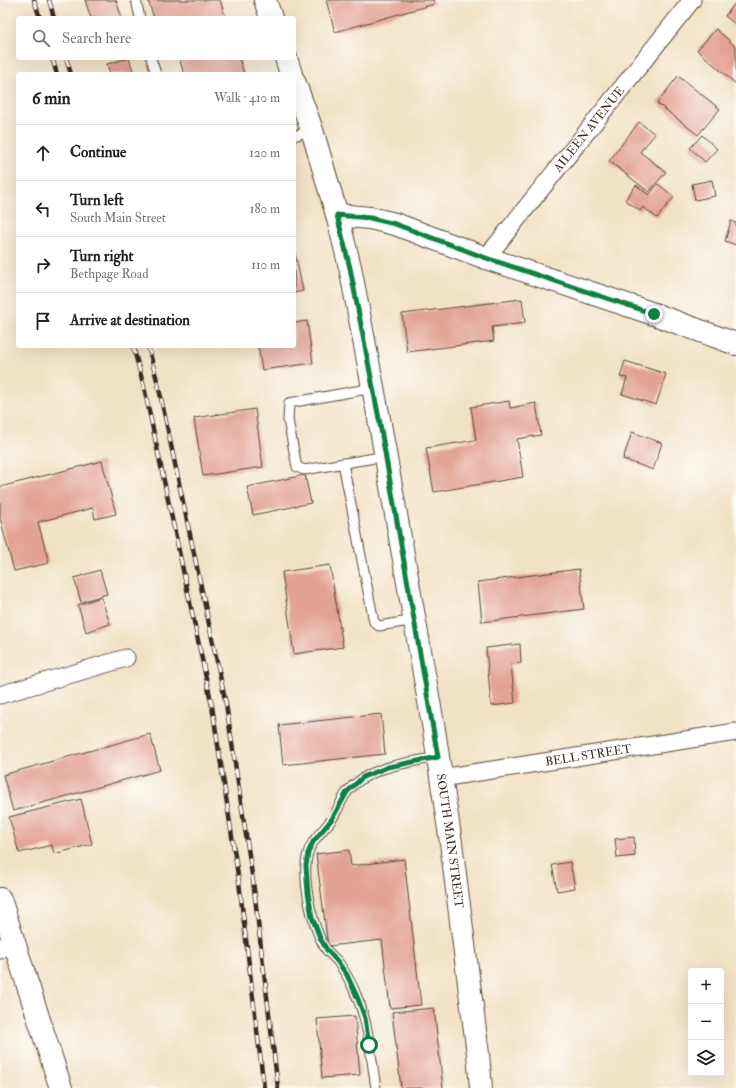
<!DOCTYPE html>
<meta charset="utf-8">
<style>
:root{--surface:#fff;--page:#f2f2f2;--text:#202124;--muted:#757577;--line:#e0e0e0}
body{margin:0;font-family:"IM FELL Double Pica",serif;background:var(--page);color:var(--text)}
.controls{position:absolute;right:12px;bottom:12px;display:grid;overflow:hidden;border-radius:4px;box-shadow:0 4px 16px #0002}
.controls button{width:36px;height:36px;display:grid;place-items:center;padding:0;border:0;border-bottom:1px solid var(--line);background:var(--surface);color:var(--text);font:20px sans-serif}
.stop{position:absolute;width:12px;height:12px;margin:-9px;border:3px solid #0b8043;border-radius:50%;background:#fff}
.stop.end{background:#0b8043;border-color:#fff;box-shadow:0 1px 4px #0008}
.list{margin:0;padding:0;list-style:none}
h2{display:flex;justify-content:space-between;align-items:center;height:52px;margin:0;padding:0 16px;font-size:17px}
h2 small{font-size:13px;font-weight:400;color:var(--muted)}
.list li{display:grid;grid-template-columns:26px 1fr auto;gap:12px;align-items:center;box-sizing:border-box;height:56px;padding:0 16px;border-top:1px solid var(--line)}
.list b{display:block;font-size:15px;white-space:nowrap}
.list p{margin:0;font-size:13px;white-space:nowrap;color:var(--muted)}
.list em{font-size:13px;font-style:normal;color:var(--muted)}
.icon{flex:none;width:22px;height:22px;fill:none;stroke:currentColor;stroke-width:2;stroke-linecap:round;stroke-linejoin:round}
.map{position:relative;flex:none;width:736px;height:1088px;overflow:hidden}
.search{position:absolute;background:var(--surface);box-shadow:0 4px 16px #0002;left:16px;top:16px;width:280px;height:44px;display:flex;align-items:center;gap:10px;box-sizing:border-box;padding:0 14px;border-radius:4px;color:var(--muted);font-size:15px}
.panel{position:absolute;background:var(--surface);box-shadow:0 4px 16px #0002;left:16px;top:72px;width:280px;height:276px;border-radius:4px}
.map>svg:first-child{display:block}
</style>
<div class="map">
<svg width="736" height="1088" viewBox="0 0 736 1088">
<rect width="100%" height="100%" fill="#fdfcf7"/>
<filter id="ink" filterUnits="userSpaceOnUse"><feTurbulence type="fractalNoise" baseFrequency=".025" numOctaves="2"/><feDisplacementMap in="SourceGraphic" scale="8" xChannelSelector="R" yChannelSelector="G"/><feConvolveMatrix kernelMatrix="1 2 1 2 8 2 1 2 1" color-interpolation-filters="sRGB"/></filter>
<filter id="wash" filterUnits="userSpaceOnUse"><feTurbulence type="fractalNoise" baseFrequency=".012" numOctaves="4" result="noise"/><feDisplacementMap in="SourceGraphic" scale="16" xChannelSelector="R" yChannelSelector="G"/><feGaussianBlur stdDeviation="0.9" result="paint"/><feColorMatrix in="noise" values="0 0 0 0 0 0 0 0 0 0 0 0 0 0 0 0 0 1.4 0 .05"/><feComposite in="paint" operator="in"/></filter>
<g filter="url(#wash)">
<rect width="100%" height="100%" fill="#f2e2c5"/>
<g id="blocks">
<g fill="#e3a394">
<path d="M85,0H116L122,18H91Z"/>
<path d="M148,0H220L226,18H154Z"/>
<path d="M326,0H433L434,4L335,32Z"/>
<path d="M736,2V25L725,16Z"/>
<path d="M716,29L736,47V84L697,50Z"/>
<path d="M129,58L134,74H110L107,64Z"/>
<path d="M179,58H239L244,74H184Z"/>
<path d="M678,76L720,109L698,135L657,103Z"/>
<path d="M639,122L655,134L640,152L666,172L649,192L609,161Z"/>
<path d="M702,135L717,149L705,162L690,148Z"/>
<path d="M712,180L715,196L695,200L692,184Z"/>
<path d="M658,184L674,197L657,218L643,207L640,211L625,200L636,185L649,195Z"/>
<path d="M731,221L736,223V245L725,241Z"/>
<path d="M295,253L303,291L294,293V254Z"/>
<path d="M522,299L525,323L492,327L494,341L407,352L402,314Z"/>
<path d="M307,321L313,363L262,370L258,346H294V323Z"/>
<path d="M625,361L666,374L656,405L622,394L627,378L620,377Z"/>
<path d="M509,401L510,408L536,403L541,435L517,439L523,477L434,492L426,448L476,440L471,407Z"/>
<path d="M255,409L263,467L203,476L194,418Z"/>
<path d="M632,432L662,443L653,470L623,459Z"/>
<path d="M102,461L116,514L95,519L93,508L38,522L49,563L14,571L0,518V487Z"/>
<path d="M305,475L311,503L253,515L247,487Z"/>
<path d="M330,565L343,647L294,654L282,572Z"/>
<path d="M579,569L584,609L482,622L478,582Z"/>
<path d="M100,570L107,594L81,602L74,578Z"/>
<path d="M101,597L110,624L86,632L78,605Z"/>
<path d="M520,644L521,663L511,664L515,703L491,706L486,648Z"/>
<path d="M381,714L385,754L283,765L279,725Z"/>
<path d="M150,734L160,770L13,811L3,775Z"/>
<path d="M81,799L92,844L54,854L52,845L19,853L9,817Z"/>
<path d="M634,837L635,856L617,858L615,839Z"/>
<path d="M349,850L351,866L404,859L421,1005L390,1008L382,940L328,946L316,854Z"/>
<path d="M570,862L575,888L557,891L552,865Z"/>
<path d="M434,1008L443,1088H401L392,1012Z"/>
<path d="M355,1016L360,1075L322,1078L317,1019Z"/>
</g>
</g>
</g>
<g filter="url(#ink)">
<use href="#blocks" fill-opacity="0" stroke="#564637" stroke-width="1"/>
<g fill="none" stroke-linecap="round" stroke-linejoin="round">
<defs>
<g id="lane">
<path d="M136,0L140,18"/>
<path d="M151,58L156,74"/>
<path d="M294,136L312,130"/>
<path d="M373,388L289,403L288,420L297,467L304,470L386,456"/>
<path d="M343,463L374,622L379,626L415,620"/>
<path d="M376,1088C371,1058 369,1024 357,997C352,984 346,973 338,962C335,958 329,954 326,949C312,928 301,877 308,853C312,839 324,830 332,819C338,810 341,800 347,792C368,766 407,763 438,757"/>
</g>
<g id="street">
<path id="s1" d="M486,258L692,0"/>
<path d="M0,695L126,658"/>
<path id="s2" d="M441,778L736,732"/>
<path d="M0,950L12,939"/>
</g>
<g id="secondary">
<path d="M265,0L271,18"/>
<path d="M286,58L291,74"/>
<path id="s3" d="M294,81L312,130L337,215L350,267L380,424L434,730L451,843L478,1054L481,1088"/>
<path d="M337,215L370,218L395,224L486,258L654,314L736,344"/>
<path d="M0,899L61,1088"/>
</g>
</defs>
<use href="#lane" stroke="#564637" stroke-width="11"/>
<use href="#street" stroke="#564637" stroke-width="19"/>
<use href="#secondary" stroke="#564637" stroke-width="24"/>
<use href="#lane" stroke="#fff" stroke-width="9"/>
<use href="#street" stroke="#fff" stroke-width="17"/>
<use href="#secondary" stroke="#fff" stroke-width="22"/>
<defs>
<g id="rail">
<path d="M34,0L40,18"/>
<path d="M49,0L54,18"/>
<path d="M52,58L57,74"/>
<path d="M66,58L71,74"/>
<path d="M133,346L144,387L212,706L239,882L264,1088"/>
<path d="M148,346L158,384L226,704L253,881L278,1088"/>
</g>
</defs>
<use href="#rail" stroke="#3b2a1e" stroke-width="4.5"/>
<use href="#rail" stroke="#fdfcf7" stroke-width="3" stroke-dasharray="9" stroke-linecap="butt"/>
</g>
</g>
<g fill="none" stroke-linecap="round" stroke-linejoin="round" filter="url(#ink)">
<path stroke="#0b8043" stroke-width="5" d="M369,1045L365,1018L358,999L347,975L337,961L327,950L320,938L312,917L308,893L306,866L308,853L313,842L332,819L347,792L363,777L388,767L438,757L380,424L350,268L337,215L370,218L395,224L486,258L654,314"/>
</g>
<g text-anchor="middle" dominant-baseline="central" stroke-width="4" stroke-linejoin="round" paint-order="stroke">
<g font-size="12" fill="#3b2a1e" stroke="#fdfcf7">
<text stroke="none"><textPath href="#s1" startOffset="165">AILEEN AVENUE</textPath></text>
<text stroke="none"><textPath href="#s2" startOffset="149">BELL STREET</textPath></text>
<text stroke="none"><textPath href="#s3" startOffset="777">SOUTH MAIN STREET</textPath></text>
</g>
</g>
</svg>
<div class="controls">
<button>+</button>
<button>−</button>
<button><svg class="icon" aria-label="layers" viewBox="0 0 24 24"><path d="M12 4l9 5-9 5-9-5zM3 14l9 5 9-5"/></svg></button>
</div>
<div class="stop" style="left:369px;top:1045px"></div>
<div class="stop end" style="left:654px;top:314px"></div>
<div class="search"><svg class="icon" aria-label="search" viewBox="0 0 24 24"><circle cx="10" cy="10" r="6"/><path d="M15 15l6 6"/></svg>Search here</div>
<section class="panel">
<h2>6 min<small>Walk · 410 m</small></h2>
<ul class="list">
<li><svg class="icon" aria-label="ahead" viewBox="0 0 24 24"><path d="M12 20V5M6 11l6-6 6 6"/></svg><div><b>Continue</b></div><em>120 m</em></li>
<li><svg class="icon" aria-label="left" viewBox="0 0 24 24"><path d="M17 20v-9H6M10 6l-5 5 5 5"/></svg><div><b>Turn left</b><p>South Main Street</p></div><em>180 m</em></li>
<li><svg class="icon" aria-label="right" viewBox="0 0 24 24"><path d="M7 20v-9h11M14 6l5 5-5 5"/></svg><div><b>Turn right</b><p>Bethpage Road</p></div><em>110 m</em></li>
<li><svg class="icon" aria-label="arrive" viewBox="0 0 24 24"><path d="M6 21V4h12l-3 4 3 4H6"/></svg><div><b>Arrive at destination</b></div></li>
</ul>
</section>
</div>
